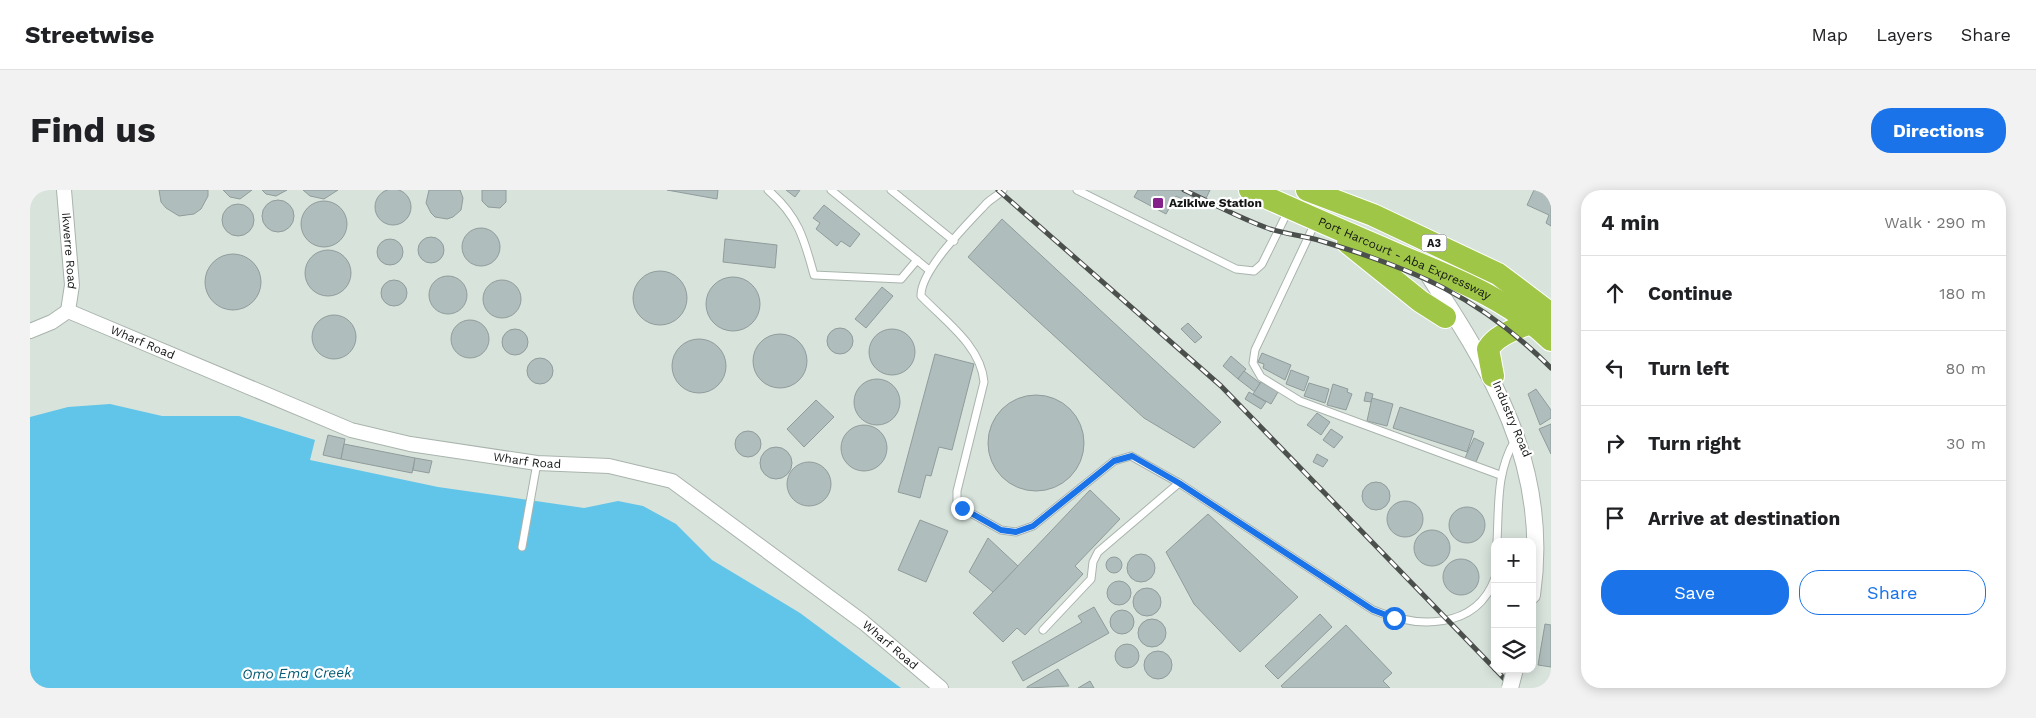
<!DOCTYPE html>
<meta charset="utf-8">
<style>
:root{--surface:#fff;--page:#f2f2f2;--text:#202124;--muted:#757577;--line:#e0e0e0;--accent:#1a73e8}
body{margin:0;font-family:"Work Sans",sans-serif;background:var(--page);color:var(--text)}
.controls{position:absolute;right:15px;bottom:15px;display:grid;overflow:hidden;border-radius:10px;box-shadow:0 2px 12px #0003}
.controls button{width:45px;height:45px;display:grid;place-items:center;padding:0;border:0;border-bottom:1px solid var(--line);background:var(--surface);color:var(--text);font:25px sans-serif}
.stop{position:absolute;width:15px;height:15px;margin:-11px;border:4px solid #1a73e8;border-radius:50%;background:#fff}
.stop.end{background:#1a73e8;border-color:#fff;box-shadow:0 1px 5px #0008}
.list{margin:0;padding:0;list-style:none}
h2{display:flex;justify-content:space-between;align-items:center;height:65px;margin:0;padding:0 20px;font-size:21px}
h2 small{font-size:16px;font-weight:400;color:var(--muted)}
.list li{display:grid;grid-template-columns:32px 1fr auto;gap:15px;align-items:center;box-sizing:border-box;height:75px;padding:0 20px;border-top:1px solid var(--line)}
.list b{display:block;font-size:19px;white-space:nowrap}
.list em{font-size:16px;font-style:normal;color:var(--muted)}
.actions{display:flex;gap:10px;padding:15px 20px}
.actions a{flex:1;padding:11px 0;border:1px solid var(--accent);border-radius:20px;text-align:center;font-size:18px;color:var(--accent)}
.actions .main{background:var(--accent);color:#fff}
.icon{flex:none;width:28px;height:28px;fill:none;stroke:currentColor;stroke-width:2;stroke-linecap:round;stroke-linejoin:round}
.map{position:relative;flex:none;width:1521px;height:498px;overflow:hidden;border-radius:20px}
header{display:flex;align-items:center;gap:30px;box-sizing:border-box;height:70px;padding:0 25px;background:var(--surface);border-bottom:1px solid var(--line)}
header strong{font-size:24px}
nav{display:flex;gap:28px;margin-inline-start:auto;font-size:18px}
.intro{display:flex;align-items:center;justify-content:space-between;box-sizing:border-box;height:120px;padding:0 30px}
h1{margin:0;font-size:35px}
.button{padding:12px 22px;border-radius:20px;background:var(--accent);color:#fff;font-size:18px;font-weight:700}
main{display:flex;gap:30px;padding:0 30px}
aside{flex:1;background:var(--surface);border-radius:20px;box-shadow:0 2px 12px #0003}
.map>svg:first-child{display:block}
</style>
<header>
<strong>Streetwise</strong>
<nav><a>Map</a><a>Layers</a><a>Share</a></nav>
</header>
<div class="intro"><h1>Find us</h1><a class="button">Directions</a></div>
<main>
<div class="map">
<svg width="1521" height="498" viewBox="0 0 1521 498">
<rect width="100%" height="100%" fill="#d8e3dc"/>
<path fill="#61c4e9" d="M80,214L132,226H209L285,250L280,270L408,297L554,318L588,311L613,316L646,334L682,370L770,423L871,498H0V227L38,217Z"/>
<g fill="#b0bdbd" stroke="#8f9c9b">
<circle cx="363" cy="17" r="18"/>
<path d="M129,0H178V6L171,19L164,24L149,26L136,18L131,12Z"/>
<path d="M193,0H222L210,9L200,7Z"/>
<path d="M232,0H257L246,6L236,4Z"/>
<path d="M273,0H308L294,9L280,6Z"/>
<path d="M399,0H430L433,8L431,20L423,27L417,29L405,27L401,23L396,13Z"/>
<path d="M452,0H476V12L470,18L458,17L452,11Z"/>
<path d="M637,0H688L687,9Z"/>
<path d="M756,0H770L765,7Z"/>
<path d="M1108,0H1180L1171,19L1146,6L1136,24L1104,7Z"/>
<path d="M1504,0H1521V36L1516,33L1519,25L1497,15Z"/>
<circle cx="248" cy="26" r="16"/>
<circle cx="294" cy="34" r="23"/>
<circle cx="208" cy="30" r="16"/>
<path d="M794,15L830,44L820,57L811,51L807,56L786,39L790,33L783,28Z"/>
<path d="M972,29L1191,232L1164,258L1114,228L938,67Z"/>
<circle cx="451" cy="57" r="19"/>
<circle cx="401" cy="60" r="13"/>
<circle cx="360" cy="62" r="13"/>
<path d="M695,49L747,55L745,78L693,72Z"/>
<circle cx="298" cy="83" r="23"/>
<circle cx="203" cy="92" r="28"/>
<circle cx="630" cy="108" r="27"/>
<circle cx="418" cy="105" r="19"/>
<circle cx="703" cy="114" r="27"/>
<circle cx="364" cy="103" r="13"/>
<circle cx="472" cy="109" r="19"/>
<path d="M852,97L863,106L836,138L825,129Z"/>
<circle cx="304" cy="147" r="22"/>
<circle cx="440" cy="149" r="19"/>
<path d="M1158,133L1172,147L1165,153L1151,139Z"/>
<circle cx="810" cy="151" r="13"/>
<circle cx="862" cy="162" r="23"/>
<circle cx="485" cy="152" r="13"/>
<circle cx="750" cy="171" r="27"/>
<circle cx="669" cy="176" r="27"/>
<path d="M1232,163L1261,175L1255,190L1233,178L1234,174L1228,172Z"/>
<path d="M905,164L944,174L922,260L909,257L901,286L896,285L890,308L868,302Z"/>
<path d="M1201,166L1216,179L1208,189L1193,176Z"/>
<circle cx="510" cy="181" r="13"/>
<path d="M1261,180L1279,187L1274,201L1256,194Z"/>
<path d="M1214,181L1230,193L1225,202L1208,189Z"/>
<circle cx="847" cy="212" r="23"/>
<path d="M1231,192L1248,202L1241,214L1223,204Z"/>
<path d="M1279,193L1299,199L1295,213L1274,206Z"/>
<path d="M1303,194L1318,199L1317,202L1322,204L1316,220L1297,215Z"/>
<path d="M1506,199L1521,220V228L1510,235L1498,204Z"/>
<path d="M1219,202L1236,212L1231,219L1215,209Z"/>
<path d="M1336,202L1343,204L1341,212L1334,211Z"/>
<circle cx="1006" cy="253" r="48"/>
<path d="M1342,208L1363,214L1357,236L1337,231Z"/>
<path d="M786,210L804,227L774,257L757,239Z"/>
<path d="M1370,217L1444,241L1437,262L1363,238Z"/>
<path d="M1287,223L1300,232L1291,245L1277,235Z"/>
<path d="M1521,234V264L1509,239Z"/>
<circle cx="834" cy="258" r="23"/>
<path d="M1301,239L1313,247L1304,258L1293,250Z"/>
<circle cx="718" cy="254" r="13"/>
<path d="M298,245L315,249L311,269L293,265Z"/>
<path d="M1444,248L1454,253L1446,272L1435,268Z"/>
<path d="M314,254L385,268L382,283L311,269Z"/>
<circle cx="746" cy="273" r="16"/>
<path d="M1287,264L1298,270L1293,277L1283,272Z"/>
<path d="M385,268L402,271L399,283L383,280Z"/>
<circle cx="779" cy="294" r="22"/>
<circle cx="1346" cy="306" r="14"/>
<path d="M1060,300L1090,329L1045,376L1053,384L995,445L987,438L973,452L943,423Z"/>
<circle cx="1375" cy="329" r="18"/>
<circle cx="1437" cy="335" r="18"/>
<path d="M1178,324L1268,407L1210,462L1164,414L1136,362Z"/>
<path d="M890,330L918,341L896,392L868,380Z"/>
<circle cx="1402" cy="358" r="18"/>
<path d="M958,348L988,376L963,402L939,382Z"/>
<circle cx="1111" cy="378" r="14"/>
<circle cx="1084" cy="375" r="8"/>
<circle cx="1431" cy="387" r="18"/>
<circle cx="1089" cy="403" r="12"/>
<circle cx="1117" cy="412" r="14"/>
<path d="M1064,417L1079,443L993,491L982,472L1052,432L1048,426Z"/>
<circle cx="1092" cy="432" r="12"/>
<path d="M1290,424L1302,437L1248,489L1235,476Z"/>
<circle cx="1122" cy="443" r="14"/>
<path d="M1515,434L1521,435V477L1508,475Z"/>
<path d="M1316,435L1362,483L1353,491L1360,498H1253L1251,496Z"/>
<circle cx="1097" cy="466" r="12"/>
<circle cx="1128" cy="475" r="14"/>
<path d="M1028,479L1039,496L997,498V497Z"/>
<path d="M1060,491L1064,498H1048Z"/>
</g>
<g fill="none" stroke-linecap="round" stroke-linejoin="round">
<defs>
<g id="service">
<path d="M738,0C768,26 774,48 784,85L871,89L887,70"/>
<path d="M801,0L899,80"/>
<path d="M861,0L924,51"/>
<path d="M973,0C968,6 960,9 955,15C937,34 890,81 891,106C915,131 951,156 954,192L927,301V313L932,318L971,340L986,342L1003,336L1084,271L1101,266L1149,293L1343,420C1386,438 1446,441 1465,388"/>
<path d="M1047,0L1206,79L1224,81L1232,74L1258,21"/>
<path d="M1285,33L1225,160L1223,173L1231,187L1270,211L1470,285"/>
<path d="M1467,352C1469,316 1466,282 1485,250"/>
<path d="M492,357L507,273"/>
<path d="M1013,440L1061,389L1063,372L1068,362L1149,293"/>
</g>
<g id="minor">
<path id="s1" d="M34,0L42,95L38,121"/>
<path id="s2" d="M38,121L321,240L380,254L507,273L579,276L642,291L833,432L911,498"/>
<path d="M0,141L22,132L38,121"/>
</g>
<path id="tertiary" d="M1392,75C1460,179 1521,274 1502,405"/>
<g id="trunk">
<path id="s3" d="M1220,0C1268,22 1317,43 1366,64C1422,88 1476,107 1521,150"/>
<path d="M1277,0L1343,25L1468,84L1521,124"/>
<path d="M1318,53L1390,111L1415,127"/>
<path d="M1463,186L1458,159C1467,144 1487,139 1502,132"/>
</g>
</defs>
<use href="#service" stroke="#a9b4ad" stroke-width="9"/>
<use href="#minor" stroke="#a9b4ad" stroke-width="16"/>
<use href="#tertiary" stroke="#a9b4ad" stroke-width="18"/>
<use href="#trunk" stroke="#fff" stroke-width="24"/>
<use href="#service" stroke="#fff" stroke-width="7"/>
<use href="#minor" stroke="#fff" stroke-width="14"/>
<use href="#tertiary" stroke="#fff" stroke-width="16"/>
<use href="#trunk" stroke="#a0c648" stroke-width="22"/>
<defs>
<g id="rail">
<path d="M968,0L1191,196L1465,479"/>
<path d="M1154,0C1182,13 1211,29 1240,39C1256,44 1273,46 1288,50C1384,79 1449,106 1521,178"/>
<path d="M1465,479L1483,498"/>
</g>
</defs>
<use href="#rail" stroke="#4b504d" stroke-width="5"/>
<use href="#rail" stroke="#fff" stroke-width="3" stroke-dasharray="9" stroke-linecap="butt"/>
<defs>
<path id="tertiary-bridge" d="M1480,498L1485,479"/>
</defs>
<use href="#tertiary-bridge" stroke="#a9b4ad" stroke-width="18" stroke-linecap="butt"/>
<use href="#tertiary-bridge" stroke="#fff" stroke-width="16"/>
</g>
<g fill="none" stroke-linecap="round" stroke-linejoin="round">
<path stroke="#1a73e8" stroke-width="6" d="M932,318L971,340L986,342L1003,336L1084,271L1102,266L1149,293L1343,420L1364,428"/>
</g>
<rect fill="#84218b" stroke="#fff" stroke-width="2" x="1122" y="7" width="12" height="12" rx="2.5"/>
<g text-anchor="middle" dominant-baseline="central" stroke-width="4.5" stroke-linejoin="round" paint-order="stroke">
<rect fill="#fff" stroke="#5a5d5b" stroke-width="1" x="1391.5" y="44.5" width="25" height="17" rx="4"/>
<g font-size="11" font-weight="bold" fill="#141715">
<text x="1404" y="53">A3</text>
</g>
<g font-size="12" font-weight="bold" fill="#141715" stroke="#fff" text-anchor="start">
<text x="1139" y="13">Azikiwe Station</text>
</g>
<g font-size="12" fill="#141715" stroke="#fff">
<text stroke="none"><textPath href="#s1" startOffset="61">Ikwerre Road</textPath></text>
<text stroke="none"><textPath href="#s3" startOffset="169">Port Harcourt - Aba Expressway</textPath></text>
<text stroke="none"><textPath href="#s2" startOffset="81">Wharf Road</textPath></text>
<text transform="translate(1482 229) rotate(67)">Industry Road</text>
<text stroke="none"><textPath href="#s2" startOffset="486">Wharf Road</textPath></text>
<text stroke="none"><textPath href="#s2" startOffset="906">Wharf Road</textPath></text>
</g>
<g font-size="14" font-style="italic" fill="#035a74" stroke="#fff">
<text transform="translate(267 483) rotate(-1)">Omo Ema Creek</text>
</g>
</g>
</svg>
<div class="controls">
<button>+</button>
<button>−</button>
<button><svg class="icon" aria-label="layers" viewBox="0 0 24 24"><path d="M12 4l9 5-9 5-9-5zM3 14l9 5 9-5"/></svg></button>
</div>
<div class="stop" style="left:1364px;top:428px"></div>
<div class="stop end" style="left:932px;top:318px"></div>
</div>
<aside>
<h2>4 min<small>Walk · 290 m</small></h2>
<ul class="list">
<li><svg class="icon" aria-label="ahead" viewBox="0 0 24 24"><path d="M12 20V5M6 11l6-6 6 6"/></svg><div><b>Continue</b></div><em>180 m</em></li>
<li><svg class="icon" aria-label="left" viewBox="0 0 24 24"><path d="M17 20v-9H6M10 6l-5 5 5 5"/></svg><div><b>Turn left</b></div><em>80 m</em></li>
<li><svg class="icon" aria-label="right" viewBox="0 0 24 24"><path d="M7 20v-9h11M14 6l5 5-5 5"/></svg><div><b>Turn right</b></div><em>30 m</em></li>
<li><svg class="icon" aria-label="arrive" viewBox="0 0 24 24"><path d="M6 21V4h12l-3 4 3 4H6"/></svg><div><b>Arrive at destination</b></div></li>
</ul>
<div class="actions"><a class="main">Save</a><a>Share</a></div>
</aside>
</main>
